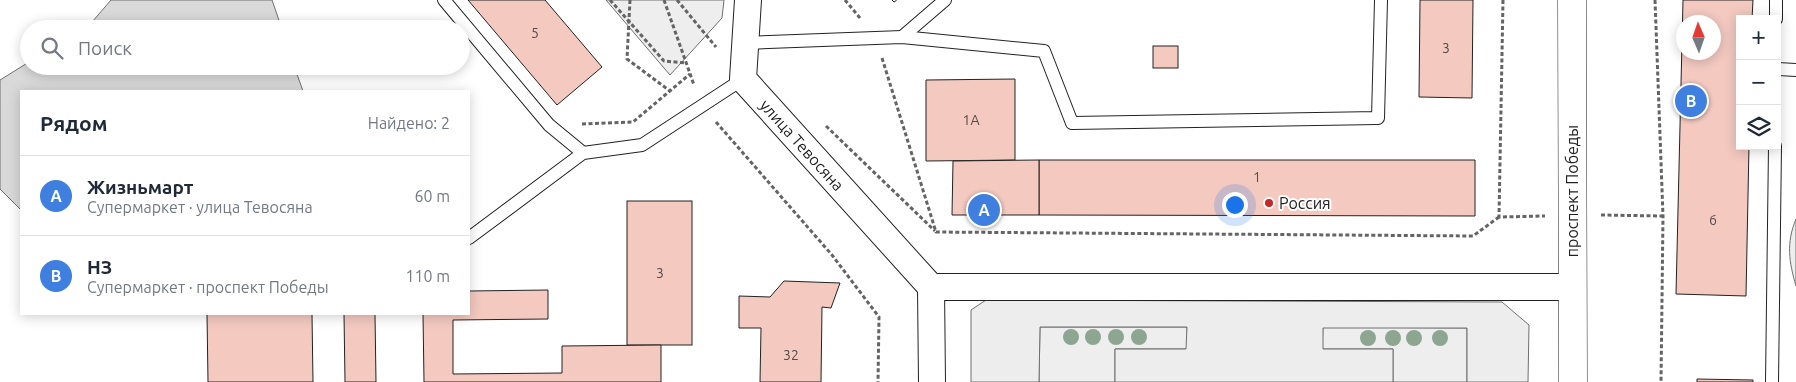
<!DOCTYPE html>
<html lang="ru">
<meta charset="utf-8">
<style>
:root{--surface:#fff;--page:#f6f6f7;--text:#1f2937;--muted:#747a83;--line:#e0e1e3;--accent:#c62828}
body{margin:0;font-family:Ubuntu,sans-serif;background:var(--page);color:var(--text)}
.controls{position:absolute;right:15px;top:15px;display:grid;overflow:hidden;border-radius:0px;box-shadow:0 2px 12px #0003}
.controls button{width:45px;height:45px;display:grid;place-items:center;padding:0;border:0;border-bottom:1px solid var(--line);background:var(--surface);color:var(--text);font:25px sans-serif}
.compass{position:absolute;left:1676px;top:15px;width:45px;height:45px;border-radius:50%;background:var(--surface);box-shadow:0 2px 12px #0003;rotate:358deg}
.you{position:absolute;left:1234px;top:204px;width:18px;height:18px;margin:-12px;border:4px solid #fff;border-radius:50%;background:#1a73e8;box-shadow:0 0 0 8px #1a73e833}
.badge{display:grid;place-items:center;width:32px;height:32px;border-radius:50%;background:var(--accent);color:#fff;font-size:16px;font-weight:700}
.pin{position:absolute;translate:-50% -50%;border:2px solid #fff;box-shadow:0 1px 5px #0006}
.list{margin:0;padding:0;list-style:none}
h2{display:flex;justify-content:space-between;align-items:center;height:65px;margin:0;padding:0 20px;font-size:21px}
h2 small{font-size:16px;font-weight:400;color:var(--muted)}
.list li{display:grid;grid-template-columns:32px 1fr auto;gap:15px;align-items:center;box-sizing:border-box;height:80px;padding:0 20px;border-top:1px solid var(--line)}
.list b{display:block;font-size:19px;white-space:nowrap}
.list p{margin:0;font-size:16px;white-space:nowrap;color:var(--muted)}
.list em{font-size:16px;font-style:normal;color:var(--muted)}
.icon{flex:none;width:28px;height:28px;fill:none;stroke:currentColor;stroke-width:2;stroke-linecap:round;stroke-linejoin:round}
.map{position:relative;flex:none;width:1796px;height:382px;overflow:hidden}
.search{position:absolute;background:var(--surface);box-shadow:0 2px 12px #0003;left:20px;top:20px;width:450px;height:55px;display:flex;align-items:center;gap:12px;box-sizing:border-box;padding:0 18px;border-radius:28px;color:var(--muted);font-size:19px}
.panel{position:absolute;background:var(--surface);box-shadow:0 2px 12px #0003;left:20px;top:90px;width:450px;height:225px;border-radius:0px}
.map>svg:first-child{display:block}
</style>
<div class="map">
<svg width="1796" height="382" viewBox="0 0 1796 382">
<rect width="100%" height="100%" fill="#fff"/>
<g fill="#eee" stroke="#6f6f6f">
<path d="M606,0H724L722,18L670,75Z"/>
<path d="M1796,219V286C1789,262 1786,243 1796,219Z"/>
<path d="M1040,327H1187V349H1115V382H1039Z"/>
<path d="M1323,327L1467,328V382H1393V349H1322Z"/>
</g>
<path fill="#ededed" stroke="#6f6f6f" d="M986,300L1502,302L1529,325L1528,382H1467V328H1323V349H1393V382H1115V349H1186L1187,327H1040L1039,382H971V310Z"/>
<g fill="#d9d9d9" stroke="#6f6f6f">
<path d="M111,0H272L282,29H82L92,22Z"/>
<path d="M29,62V66H294L303,91H21V210L0,189V80Z"/>
</g>
<g fill="#f3c9c0" stroke="#222" fill-rule="evenodd">
<path d="M468,0H545L602,67L557,105Z"/>
<path d="M1420,0H1473L1472,98L1419,97Z"/>
<path d="M1683,0H1753L1752,19H1740V146H1749L1746,296L1676,294ZM1684,22H1714V52H1684Z"/>
<rect x="1153" y="46" width="25" height="22"/>
<path d="M1015,79V160L926,161V80Z"/>
<path d="M1039,160H1475V216L1039,215Z"/>
<path d="M1039,160V215H952L953,161Z"/>
<rect x="627" y="201" width="65" height="144"/>
<path d="M784,281L840,283L831,308L822,307L821,382H760L761,328H739V296L770,297Z"/>
<path d="M548,290V319L453,320V374L562,373V346L661,345V382H424L423,314H469V291Z"/>
<path d="M207,314H312L313,382H208Z"/>
<path d="M344,314H375L376,382H345Z"/>
<path d="M1697,379L1753,380V382H1697Z"/>
</g>
<g fill="none" stroke-linecap="round" stroke-linejoin="round">
<defs>
<g id="lane">
<path d="M444,0L549,125L583,153"/>
<path d="M1776,19V0"/>
<path d="M902,37L945,0"/>
<path d="M745,43L902,37L1044,51L1072,123L1378,118L1381,0"/>
<path d="M1777,69L1796,70"/>
<path d="M469,238L583,153L642,145L743,79"/>
<path d="M1772,382L1775,146"/>
</g>
<g id="street">
<path d="M748,0L743,79L931,287"/>
<path d="M931,287H1572"/>
<path d="M931,287L932,382"/>
</g>
<path id="secondary" d="M1572,0L1573,382"/>
</defs>
<use href="#lane" stroke="#222" stroke-width="14"/>
<use href="#street" stroke="#222" stroke-width="28"/>
<use href="#secondary" stroke="#222" stroke-width="29"/>
<g stroke="#646464" stroke-width="3" stroke-dasharray="4 2.5" stroke-linecap="butt">
<path d="M610,0L664,61L686,63"/>
<path d="M630,0L627,59L670,91"/>
<path d="M664,0L694,85"/>
<path d="M677,0L716,47"/>
<path d="M845,0L860,18"/>
<path d="M1503,0L1499,217L1545,216"/>
<path d="M1655,0L1663,216L1661,382"/>
<path d="M882,58L936,232L1473,236L1499,217"/>
<path d="M716,122L832,255L879,317L878,382"/>
<path d="M582,124L633,122L690,74"/>
<path d="M826,126L935,231"/>
<path d="M1601,215L1663,216"/>
</g>
<use href="#lane" stroke="#fff" stroke-width="12"/>
<use href="#street" stroke="#fff" stroke-width="26"/>
<use href="#secondary" stroke="#fff" stroke-width="28"/>
<path stroke="#222" stroke-width="1" stroke-dasharray="6 2.5" stroke-linecap="butt" d="M892,0L894,2L897,0"/>
</g>
<g fill="#8da692">
<circle cx="1071" cy="337" r="8"/>
<circle cx="1093" cy="337" r="8"/>
<circle cx="1116" cy="337" r="8"/>
<circle cx="1139" cy="337" r="8"/>
<circle cx="1368" cy="338" r="8"/>
<circle cx="1393" cy="338" r="8"/>
<circle cx="1414" cy="338" r="8"/>
<circle cx="1440" cy="338" r="8"/>
</g>
<circle fill="#c62828" stroke="#fff" stroke-width="2" cx="1269" cy="203" r="5"/>
<g text-anchor="middle" dominant-baseline="central" stroke-width="4" stroke-linejoin="round" paint-order="stroke">
<g font-size="14" fill="#564c4a">
<text x="535" y="33">5</text>
<text x="1446" y="48">3</text>
<text x="971" y="120">1А</text>
<text x="1257" y="177">1</text>
<text x="1713" y="220">6</text>
<text x="660" y="273">3</text>
<text x="791" y="355">32</text>
</g>
<g font-size="16" fill="#222" stroke="#fff">
<text transform="translate(802 145) rotate(48)">улица Тевосяна</text>
<text transform="translate(1572 191) rotate(-90)">проспект Победы</text>
</g>
<g font-size="16" fill="#222" stroke="#fff" text-anchor="start">
<text x="1279" y="203">Россия</text>
</g>
</g>
</svg>
<div class="controls">
<button>+</button>
<button>−</button>
<button><svg class="icon" aria-label="layers" viewBox="0 0 24 24"><path d="M12 4l9 5-9 5-9-5zM3 14l9 5 9-5"/></svg></button>
</div>
<svg class="compass" viewBox="-18 -18 36 36"><path d="M0-13l5 13h-10z" fill="#e53935"/><path d="M0 13l5-13h-10z" fill="#747a83"/></svg>
<div class="you"></div>
<div class="pin badge" style="left:984px;top:210px;background:#3f7fe0">A</div>
<div class="pin badge" style="left:1691px;top:101px;background:#3f7fe0">B</div>
<div class="search"><svg class="icon" aria-label="search" viewBox="0 0 24 24"><circle cx="10" cy="10" r="6"/><path d="M15 15l6 6"/></svg>Поиск</div>
<section class="panel">
<h2>Рядом<small>Найдено: 2</small></h2>
<ul class="list">
<li><span class="badge" style="background:#3f7fe0">A</span><div><b>Жизньмарт</b><p>Супермаркет · улица Тевосяна</p></div><em>60 m</em></li>
<li><span class="badge" style="background:#3f7fe0">B</span><div><b>НЗ</b><p>Супермаркет · проспект Победы</p></div><em>110 m</em></li>
</ul>
</section>
</div>
